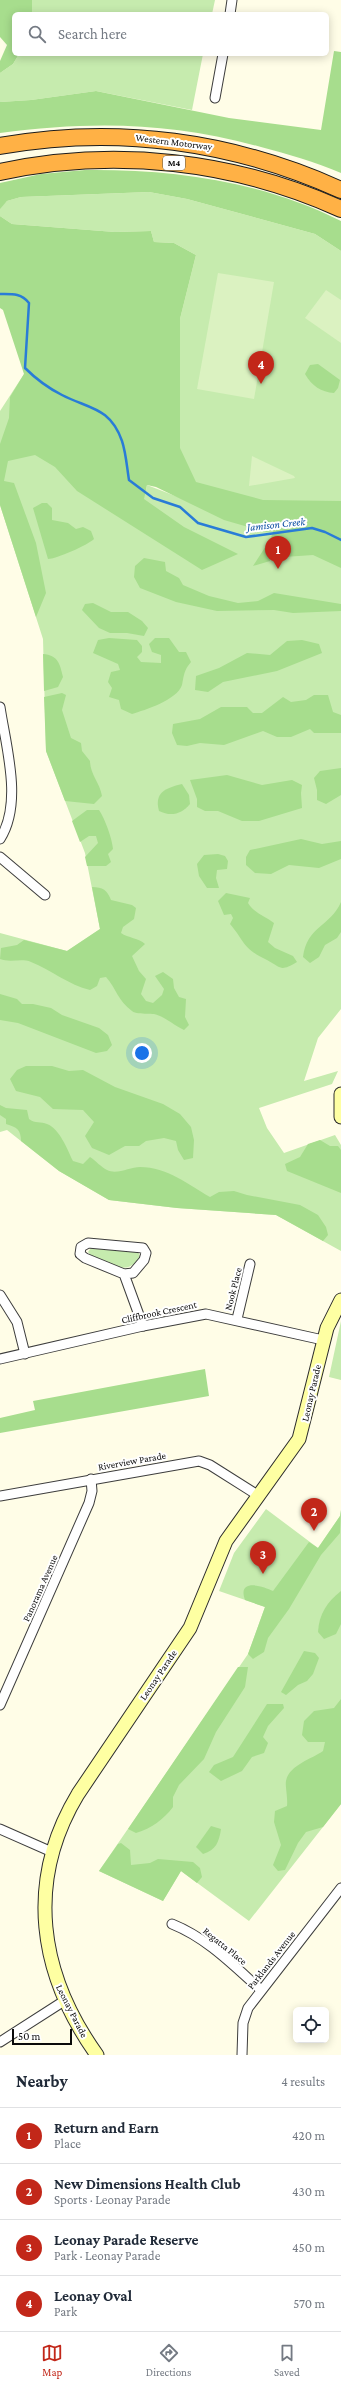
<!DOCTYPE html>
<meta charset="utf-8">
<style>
:root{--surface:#fff;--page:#f2f2f3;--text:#1f2937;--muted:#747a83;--line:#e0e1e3;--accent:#c22719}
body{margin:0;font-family:"Crimson Pro",serif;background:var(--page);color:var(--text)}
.controls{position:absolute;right:12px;bottom:12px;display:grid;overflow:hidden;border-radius:6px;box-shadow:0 2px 10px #0003}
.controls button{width:36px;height:36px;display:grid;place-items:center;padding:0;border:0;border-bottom:1px solid var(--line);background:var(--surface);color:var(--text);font:20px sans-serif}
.scale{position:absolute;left:12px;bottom:10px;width:60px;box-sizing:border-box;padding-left:4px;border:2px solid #0a0a0a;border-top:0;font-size:11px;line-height:14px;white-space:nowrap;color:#0a0a0a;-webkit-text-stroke:3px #fff;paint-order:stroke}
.you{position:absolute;left:142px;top:1053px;width:14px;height:14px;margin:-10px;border:3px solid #fff;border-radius:50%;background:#1a73e8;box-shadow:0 0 0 6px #1a73e833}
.badge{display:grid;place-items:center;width:26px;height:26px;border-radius:50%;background:var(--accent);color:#fff;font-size:13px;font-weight:700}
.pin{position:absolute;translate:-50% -33px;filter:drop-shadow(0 1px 2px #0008)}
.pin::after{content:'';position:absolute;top:21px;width:14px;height:12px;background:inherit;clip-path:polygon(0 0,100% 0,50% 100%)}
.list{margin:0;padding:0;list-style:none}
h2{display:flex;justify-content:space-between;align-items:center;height:52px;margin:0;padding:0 16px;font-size:17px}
h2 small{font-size:13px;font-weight:400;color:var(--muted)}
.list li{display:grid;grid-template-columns:26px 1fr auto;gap:12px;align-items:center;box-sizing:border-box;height:56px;padding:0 16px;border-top:1px solid var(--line)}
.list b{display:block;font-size:15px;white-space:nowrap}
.list p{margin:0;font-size:13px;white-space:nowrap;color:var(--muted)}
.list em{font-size:13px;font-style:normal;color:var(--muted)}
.icon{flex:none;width:22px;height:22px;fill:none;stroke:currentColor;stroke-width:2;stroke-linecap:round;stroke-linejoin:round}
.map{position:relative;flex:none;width:341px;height:2055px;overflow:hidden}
.search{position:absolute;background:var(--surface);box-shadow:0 2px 10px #0003;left:12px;right:12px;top:12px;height:44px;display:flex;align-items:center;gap:10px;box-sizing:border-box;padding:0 14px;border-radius:6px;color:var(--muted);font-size:15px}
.sheet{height:276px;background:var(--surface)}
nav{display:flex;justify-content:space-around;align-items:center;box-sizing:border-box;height:56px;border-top:1px solid var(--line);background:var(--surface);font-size:11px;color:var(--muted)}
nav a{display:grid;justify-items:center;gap:2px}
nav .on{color:var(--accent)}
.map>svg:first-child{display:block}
</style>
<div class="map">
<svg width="341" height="2055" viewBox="0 0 341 2055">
<rect width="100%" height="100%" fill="#fffde7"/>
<g fill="#c6ebae">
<path d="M32,0H215L212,14H32Z"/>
<path d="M19,54H203L192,110L96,91L31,100L0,102V73L13,64Z"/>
<path d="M149,192L187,199L315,234L341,251V1009L318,1038L304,1081L338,1071L332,1084L259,1108L267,1128L284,1153L335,1135L341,1145V1251L276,1215L177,1208L109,1200L59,1171L7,1130L0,1132V933L67,951L100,929L85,853L46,751L43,639L0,505V411L24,374L146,490L147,485L183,499L180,448V319L196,255L174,243L154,242L151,231L115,232L12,224L0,216V207L7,201L21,197Z"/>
<path d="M91,1248L138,1251L140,1257C126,1278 110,1263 91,1256L88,1252Z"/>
<path d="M341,1321V1380L329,1377Z"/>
<path d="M266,1509L318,1548L340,1516L341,1510V1804L249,1921L181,1871L163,1901L99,1871L248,1654L265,1607L219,1591L234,1553Z"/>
</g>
<g fill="#a7dd8d">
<path d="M0,0H32V14H14V54H19L13,64L0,73V61L7,45L0,37Z"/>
<path d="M334,51L341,52V173C315,162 288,154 261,147C170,122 93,121 0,133V102L31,100L96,91L229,118L321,130Z"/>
<path d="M85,170C172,169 262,181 341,221V251L315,234L187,199L149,192L21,197L7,201L0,209V183L41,174Z"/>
<path d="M0,216L12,224L115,232L151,231L154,242L174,243L196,255L180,319V448L196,482L263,500L341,501V568L313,555L270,558V561L253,566L271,538L273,531L266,532L224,520L156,487L147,485L144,499L184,527L238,554L202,570L77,491L55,467L35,455L8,461L4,481L14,483L36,543L46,593L36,617L0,505V444L9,418L10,397L24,374L3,310L0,308Z"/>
<path d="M318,364L340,380L338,388L334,393C321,392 312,386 305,374L310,365Z"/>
<path d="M42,503H47L52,508V520L68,523L76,529L83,527L91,531L94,539C88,545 56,559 48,559L33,508Z"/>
<path d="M144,558L165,562L166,571L179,578L183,585L209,596L238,603L258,601L274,593L341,604V611L293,613L274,610L217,611L176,602L140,588L134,577L135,566Z"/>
<path d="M93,603L111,612H128L142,621L148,628L144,636L127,633H110L99,628L82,610L85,604Z"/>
<path d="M109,638L137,640L142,646V652L137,657L141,662L161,663V655L152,652L149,644L155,638H169L179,652H186L191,662C184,670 184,675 182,685C177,700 145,710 132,714L121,709L119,700L109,697L112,688L108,682L111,672L120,670L118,664L93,653L98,640Z"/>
<path d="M302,640L319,644L322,653L277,671L223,682L208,692L195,690L196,676L219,668L247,653L270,655L287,641Z"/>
<path d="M43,654C58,655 60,664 63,677L58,687L44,691Z"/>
<path d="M62,693L66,695L62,710L71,738L81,743L82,751L90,761C90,774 100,783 102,796L94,804L65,801L46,751L44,697Z"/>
<path d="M314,695H328L333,712L341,715V733H314L310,729L291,737H277L263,731L224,745L200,743L187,746L177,745L172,733L173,724L200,719L221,707H247L253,713H262L283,697L291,702L306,700Z"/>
<path d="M341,768V795L326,804L317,800V790L314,778L320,771Z"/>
<path d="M227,775L262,785L292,780L302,785L301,793L302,808L259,821H242L218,811H205L197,807V799L190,780Z"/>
<path d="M182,784L189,795L190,804C182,814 171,817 159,811C154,793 165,788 182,784Z"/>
<path d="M87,810H99C105,819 112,838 113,849L108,854L111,862L106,866H87L85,857L98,843L96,836H89L80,842L72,821Z"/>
<path d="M301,839L322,844L341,841V859L319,868L289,865L271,874L255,873L246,865V857L250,850Z"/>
<path d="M218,854L225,856L228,861L227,869L217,870L216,878L219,888H207L199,876L197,864L204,855Z"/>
<path d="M92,887C103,887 107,890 111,900L132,905L136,908L134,919L123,927L121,933C128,938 139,938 145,944L132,956L139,971L146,979L141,994L146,1001L153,1003L162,995L164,989L155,976L163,972L173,979L174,988L179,997L186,999L185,1017L189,1025L184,1030C173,1025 166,1017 154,1014C148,1013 137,1015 132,1011C118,1001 116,988 106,977L100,978L97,986L90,990C69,985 51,970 31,962C22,958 10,963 0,959L1,948L17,945L24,940L67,951L100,929Z"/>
<path d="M226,893L250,898L248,903C254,913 265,916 274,923L268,942L275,948L293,956L297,962C280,972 282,968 267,960C242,948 246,943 230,924L233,918L231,914L224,915L218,901Z"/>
<path d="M341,902V932L337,938L325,945L319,957L310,963L303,957C307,926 330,927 341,902Z"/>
<path d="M0,994L17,999L22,1004H33L51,1008L62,1015L99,1028L108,1035L112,1045L107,1051L96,1053L18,1023L0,1020Z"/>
<path d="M26,1066H52L69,1071L83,1070L115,1087L163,1104L180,1114L191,1127L194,1140L193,1158L184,1160L178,1150L176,1141L164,1138L146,1141L139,1146H125L109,1155L92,1148L85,1136L94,1122L83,1110L53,1109L40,1097L16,1091L10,1079L17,1070Z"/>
<path d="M0,1105L6,1108L27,1110L29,1119C35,1124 41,1121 47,1124C60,1129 67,1149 73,1161L83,1164L90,1157C96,1161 101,1167 107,1170C117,1175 130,1167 140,1167C167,1167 189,1185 210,1197L219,1192L234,1191L247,1195L300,1205L318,1215L326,1227L328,1235L323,1241L276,1215L177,1208L109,1200L59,1171L21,1141C21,1130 17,1127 6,1124V1119L0,1115Z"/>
<path d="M320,1140L330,1146H338L341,1150V1193L287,1171L285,1164L300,1157L308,1144Z"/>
<path d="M205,1369L209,1396L0,1433V1418L35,1410L33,1401Z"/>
<path d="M341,1510L340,1533L321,1555L289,1609L268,1638L264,1652L253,1659L248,1654L265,1607L245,1600C237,1578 263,1586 273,1591L309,1542L318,1548L340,1516Z"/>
<path d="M341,1591V1624L336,1634L324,1639L318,1632C319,1614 327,1602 341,1591Z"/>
<path d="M304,1651L315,1653L319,1658L313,1674L307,1681L298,1685L286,1695L281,1692Z"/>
<path d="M238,1667H248L245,1687L216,1732L204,1759L179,1785L173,1797V1807C163,1820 152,1828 136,1833L128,1829Z"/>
<path d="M341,1699V1804L323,1827L306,1832L298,1843L285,1870L278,1871L273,1865L281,1845L274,1822L275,1811L287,1806C288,1798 285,1786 286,1781C289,1765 312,1759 323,1751L325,1742H308L302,1735L304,1721L314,1711L334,1708Z"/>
<path d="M267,1704H283L284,1708L268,1726L263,1737L268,1743L264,1753L252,1757L242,1771L221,1781L209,1772L214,1765L233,1757Z"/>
<path d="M211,1826L221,1829C219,1842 216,1850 203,1854L196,1847Z"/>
<path d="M121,1843L130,1850L131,1865L150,1863L158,1859L193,1862L200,1868L202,1877L197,1883L181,1871L163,1901L99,1871L118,1844Z"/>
</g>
<g fill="#dbf2c1">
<path d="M218,273L274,282L254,399L197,389Z"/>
<path d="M326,290L341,300V343L305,318Z"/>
<path d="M252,456L294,476L295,478L249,486Z"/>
</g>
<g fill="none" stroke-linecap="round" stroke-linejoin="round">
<path stroke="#297cd7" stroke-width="2.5" d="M0,294C12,294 21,293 29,303L25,368C36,379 48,388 62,395C89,409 110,407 122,441C126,453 127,468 129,480L153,498L180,507L198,523L246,537L312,528L325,532L341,540"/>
<defs>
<g id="street">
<path d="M230,14L232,0"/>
<path d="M215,98L223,54"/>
<path d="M0,707C6,747 23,803 0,839"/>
<path d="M0,857L45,895"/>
<path d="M124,1274L133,1273L144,1260L146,1253L143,1248L88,1243L81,1247L80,1254L85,1258L124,1274L143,1326"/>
<path d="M0,1295L17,1322L25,1354"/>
<path d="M237,1319L250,1264"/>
<path d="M0,1359L143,1326L206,1314L323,1340"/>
<path d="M0,1496L199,1461L210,1465L259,1496"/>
<path d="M0,1705L89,1503L92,1491L91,1479"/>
<path d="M0,1829L52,1852"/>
<path d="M172,1924C207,1938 233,1965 261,1990"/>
<path d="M0,2042L64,2001"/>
<path d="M242,2055L243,2023L248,2008L341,1888"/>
</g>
<g id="secondary">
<path d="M341,1094V1117"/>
<path d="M97,2055C39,1974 25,1882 78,1794L190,1628L226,1541L299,1439L327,1328L341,1300"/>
</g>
<g id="highway">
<path d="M0,146C117,125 233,141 341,190"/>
<path d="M0,172C115,147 235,161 341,209"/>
</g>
</defs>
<use href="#street" stroke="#3d3d3d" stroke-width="11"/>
<use href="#secondary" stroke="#2c2c2c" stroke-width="15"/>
<use href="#highway" stroke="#1b1b1b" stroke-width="18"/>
<use href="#street" stroke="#fff" stroke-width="9"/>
<use href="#secondary" stroke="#feffa2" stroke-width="13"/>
<use href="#highway" stroke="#ffb145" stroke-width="16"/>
</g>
<g text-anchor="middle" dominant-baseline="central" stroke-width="4" stroke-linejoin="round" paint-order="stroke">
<rect fill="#fff" stroke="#545454" stroke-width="1" x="163" y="156" width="22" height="14" rx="3"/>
<g font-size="9" font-weight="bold" fill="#0a0a0a">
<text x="174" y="163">M4</text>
</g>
<g font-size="10" fill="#0a0a0a" stroke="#fff">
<text transform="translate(174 142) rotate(7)">Western Motorway</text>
<text transform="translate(233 1289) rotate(-76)">Nook Place</text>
<text transform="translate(159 1312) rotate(-12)">Cliffbrook Crescent</text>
<text transform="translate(311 1393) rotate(-77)">Leonay Parade</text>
<text transform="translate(132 1461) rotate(-10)">Riverview Parade</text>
<text transform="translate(40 1588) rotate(-66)">Panorama Avenue</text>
<text transform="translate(158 1675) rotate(-56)">Leonay Parade</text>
<text transform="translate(225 1946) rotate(39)">Regatta Place</text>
<text transform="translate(271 1960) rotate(-52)">Parklands Avenue</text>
<text transform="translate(72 2011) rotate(63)">Leonay Parade</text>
</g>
<g font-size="11" font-style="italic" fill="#0c4ea3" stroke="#fff">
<text transform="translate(276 524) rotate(-6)">Jamison Creek</text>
</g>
</g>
</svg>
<div class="controls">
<button><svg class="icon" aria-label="locate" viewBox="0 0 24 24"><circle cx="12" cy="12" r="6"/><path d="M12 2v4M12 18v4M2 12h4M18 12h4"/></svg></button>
</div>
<div class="scale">50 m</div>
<div class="you"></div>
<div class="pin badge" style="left:278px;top:569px">1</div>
<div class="pin badge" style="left:314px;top:1531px">2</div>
<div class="pin badge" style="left:263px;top:1574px">3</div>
<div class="pin badge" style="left:261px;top:384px">4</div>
<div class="search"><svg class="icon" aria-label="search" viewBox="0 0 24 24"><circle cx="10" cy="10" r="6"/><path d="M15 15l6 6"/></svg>Search here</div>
</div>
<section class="sheet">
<h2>Nearby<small>4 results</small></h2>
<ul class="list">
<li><span class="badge">1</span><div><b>Return and Earn</b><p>Place</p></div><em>420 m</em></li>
<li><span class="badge">2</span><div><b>New Dimensions Health Club</b><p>Sports · Leonay Parade</p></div><em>430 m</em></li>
<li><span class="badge">3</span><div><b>Leonay Parade Reserve</b><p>Park · Leonay Parade</p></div><em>450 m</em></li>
<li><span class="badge">4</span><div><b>Leonay Oval</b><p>Park</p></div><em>570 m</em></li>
</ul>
</section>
<nav>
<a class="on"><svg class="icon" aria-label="map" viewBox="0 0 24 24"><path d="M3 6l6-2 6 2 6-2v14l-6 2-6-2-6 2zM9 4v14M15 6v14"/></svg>Map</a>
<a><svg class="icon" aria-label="directions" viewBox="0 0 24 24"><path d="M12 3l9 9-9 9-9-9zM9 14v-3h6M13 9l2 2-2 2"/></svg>Directions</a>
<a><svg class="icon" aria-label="saved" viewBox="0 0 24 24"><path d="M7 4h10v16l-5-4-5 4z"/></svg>Saved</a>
</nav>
